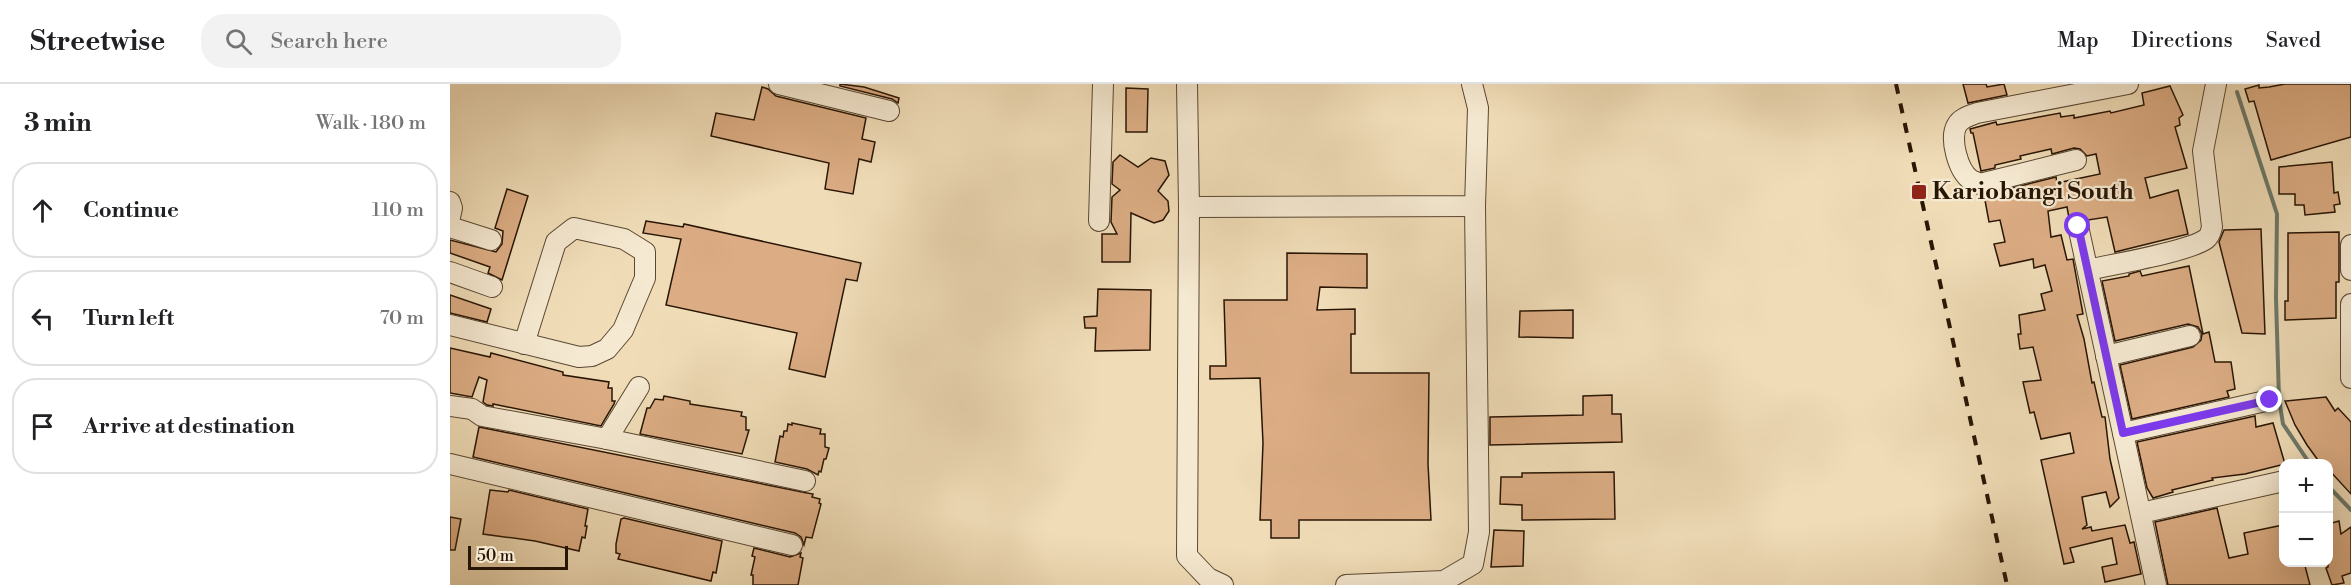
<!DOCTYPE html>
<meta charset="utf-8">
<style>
:root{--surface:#fff;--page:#f2f2f2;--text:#202124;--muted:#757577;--line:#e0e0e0}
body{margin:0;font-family:"Libre Bodoni",serif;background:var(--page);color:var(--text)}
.controls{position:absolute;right:18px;bottom:18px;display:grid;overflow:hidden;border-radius:12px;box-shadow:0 6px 24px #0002}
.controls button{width:54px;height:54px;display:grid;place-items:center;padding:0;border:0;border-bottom:2px solid var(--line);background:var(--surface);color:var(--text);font:30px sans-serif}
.scale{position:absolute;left:18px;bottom:15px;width:100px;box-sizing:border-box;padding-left:6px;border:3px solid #281504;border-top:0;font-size:16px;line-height:21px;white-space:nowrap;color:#281504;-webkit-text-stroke:4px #f5e9d1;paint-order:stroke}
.stop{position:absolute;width:18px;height:18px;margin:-14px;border:4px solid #7c3aed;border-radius:50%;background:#fff}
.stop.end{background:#7c3aed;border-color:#fff;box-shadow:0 2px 6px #0008}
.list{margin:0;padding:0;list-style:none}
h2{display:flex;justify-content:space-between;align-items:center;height:78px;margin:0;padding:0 24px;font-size:26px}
h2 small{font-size:20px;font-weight:400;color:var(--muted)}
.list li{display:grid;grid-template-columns:39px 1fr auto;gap:18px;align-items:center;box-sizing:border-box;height:96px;margin:0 12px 12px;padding:0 12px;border:2px solid var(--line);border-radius:24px}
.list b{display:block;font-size:22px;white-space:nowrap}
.list em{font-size:20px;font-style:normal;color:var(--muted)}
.icon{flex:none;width:33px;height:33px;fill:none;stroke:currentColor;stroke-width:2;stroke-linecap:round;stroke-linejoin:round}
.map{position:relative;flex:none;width:1901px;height:501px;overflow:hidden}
header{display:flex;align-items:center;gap:36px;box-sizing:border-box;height:84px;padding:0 30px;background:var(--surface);border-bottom:2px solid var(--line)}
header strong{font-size:28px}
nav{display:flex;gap:33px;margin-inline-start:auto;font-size:21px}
.search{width:420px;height:54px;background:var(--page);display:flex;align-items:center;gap:15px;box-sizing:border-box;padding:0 21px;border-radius:24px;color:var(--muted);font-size:22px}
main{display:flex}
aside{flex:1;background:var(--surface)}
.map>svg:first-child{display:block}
</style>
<header>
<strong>Streetwise</strong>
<div class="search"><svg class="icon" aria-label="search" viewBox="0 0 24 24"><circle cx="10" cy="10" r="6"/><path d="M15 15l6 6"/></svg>Search here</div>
<nav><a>Map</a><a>Directions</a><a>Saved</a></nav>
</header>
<main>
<aside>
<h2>3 min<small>Walk · 180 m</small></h2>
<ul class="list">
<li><svg class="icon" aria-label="ahead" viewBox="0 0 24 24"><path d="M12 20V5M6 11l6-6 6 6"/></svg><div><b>Continue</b></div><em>110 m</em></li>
<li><svg class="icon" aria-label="left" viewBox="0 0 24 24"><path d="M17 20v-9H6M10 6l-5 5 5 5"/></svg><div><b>Turn left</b></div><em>70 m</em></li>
<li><svg class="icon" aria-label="arrive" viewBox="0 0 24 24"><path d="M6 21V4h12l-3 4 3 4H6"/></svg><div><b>Arrive at destination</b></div></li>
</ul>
</aside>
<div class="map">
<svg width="1901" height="501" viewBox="0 0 1901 501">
<rect width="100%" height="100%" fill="#f0ddb8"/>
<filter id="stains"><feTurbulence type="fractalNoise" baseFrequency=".00333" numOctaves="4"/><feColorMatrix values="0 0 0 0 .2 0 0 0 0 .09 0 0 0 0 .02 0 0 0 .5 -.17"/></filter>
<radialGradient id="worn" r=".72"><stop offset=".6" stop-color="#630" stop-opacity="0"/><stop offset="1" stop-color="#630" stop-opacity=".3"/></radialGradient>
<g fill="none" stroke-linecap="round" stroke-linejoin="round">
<g stroke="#6c796a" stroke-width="4">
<path d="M1787,8L1827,130L1826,214L1829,315L1833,340L1860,380"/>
<path d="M1878,402L1901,426"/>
</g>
</g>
<g fill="#dcad84" stroke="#281504" stroke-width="1.5">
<path d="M390,0L414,3L449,14L448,19L442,15L390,2Z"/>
<path d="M1513,0H1536L1537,3L1554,0L1557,11L1518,19Z"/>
<path d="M1835,0H1901V53L1821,76L1804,17L1799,18L1795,5L1809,1V4L1819,3Z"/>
<path d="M1720,2L1733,31L1729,34L1730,41L1725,43L1737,84L1695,94L1700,114L1728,106L1738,150L1665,168L1657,133L1638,136L1632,131L1626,130L1619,134L1617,123L1598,127L1601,153L1611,151L1617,176L1623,175L1633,230L1627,231L1634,255L1642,299L1644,298L1652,333H1655L1660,375L1669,414L1660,423L1656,408L1632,413L1637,441L1632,445L1641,443L1642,447L1675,441L1680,459L1684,458L1691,490L1655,498L1652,483L1667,480L1662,454L1620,464L1624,478L1614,480L1591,376L1624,369L1620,349L1591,355L1584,328L1580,329L1573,298L1591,296L1583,263L1570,265L1568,250H1571L1569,231L1595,226L1591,210L1602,207L1595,181L1584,184L1583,175L1550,182L1544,160L1555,158L1550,136L1539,138L1534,111L1606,93L1607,99L1650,90L1646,70L1637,72L1630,65L1624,64L1602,70L1601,65L1570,72L1571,75L1545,81V84L1531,87L1523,49H1521L1520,45L1546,38L1547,41L1610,29L1611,33L1624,31V34L1660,27L1661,29L1694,21L1692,9Z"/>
<path d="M312,3L318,5L326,12L416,34L412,55L425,58L421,78L409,75L403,110L375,105L379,79L261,52L266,29L304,36Z"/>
<path d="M676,4L698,5L697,48H676Z"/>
<path d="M670,71L688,83L701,74L715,77L719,91L708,107L718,117L719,127L713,136L704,139L681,129L680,178H652V150H667L661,138L662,113L670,106L662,100L663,78Z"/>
<path d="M1882,78L1884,109L1888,108L1890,120L1884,121L1885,128L1855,131L1854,121H1845V110H1829V83Z"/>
<path d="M57,105L78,112L52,196L38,189L40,183L0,169V156L46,168L52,160L53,147L45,144Z"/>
<path d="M196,137L233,143L234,140L411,179L407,197L396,195L375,293L339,285L347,249L216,221L231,155L193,149Z"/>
<path d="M1811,145L1815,250L1792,249L1769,158L1774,146Z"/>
<path d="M1889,148V198H1886V234L1835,236V217H1838V149Z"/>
<path d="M837,169L917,170V204L870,203L867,226L905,225V250H901V289H979L978,380L981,436H849V454H821V436H810L813,359L810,294L760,295V282H776L774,216H837Z"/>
<path d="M1739,182L1753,250L1759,248L1765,278H1781L1785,305L1777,307L1779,313L1682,335L1670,281L1743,263L1751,256L1752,250L1748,243L1738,240L1665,257L1652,197L1679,192V190L1690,187L1692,192Z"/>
<path d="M648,205L701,206L700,266L645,267L646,244H635L634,233L647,232Z"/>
<path d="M0,211L41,225L37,238L0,229Z"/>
<path d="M1123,226V254L1069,253L1070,227Z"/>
<path d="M0,264L40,273L41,269L113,288V291L159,298L158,304H162V317H165L164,320L151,342L43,320V322L37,321L33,318L37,296L29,293L22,313L0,309Z"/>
<path d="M1162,311V330H1171L1172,358L1040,361V333L1133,331V312Z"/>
<path d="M214,312L240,317V320L292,328L291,332L296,333V346H299L292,370L190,350L197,324H200L205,315L213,316Z"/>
<path d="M1876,313L1885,327L1888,324L1901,338V410L1878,385V380L1870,379L1857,361L1845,341L1835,317Z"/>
<path d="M1805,332L1806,343L1823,339L1835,380L1795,390L1762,394L1763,396L1722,406L1723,408L1703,414L1697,404L1687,358Z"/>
<path d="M342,339L371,345L370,350H375V363L379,364L376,375H374L371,388L369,387L368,391L357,385L325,378L330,352L333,353L334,347H337L338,340L342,341Z"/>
<path d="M29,343L357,409L363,410L362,413L370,415L369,419L371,420L362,454L356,453L354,461L351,453L345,449L23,373Z"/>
<path d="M1164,388L1165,435L1072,436V421L1050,420L1051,393H1072V389Z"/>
<path d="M40,406L58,408L59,406L138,425L135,442H137L135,454L132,453L129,467L85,457L33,450Z"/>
<path d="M1767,424L1779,474L1798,470L1794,449L1833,441V478H1854L1860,501H1718L1705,438Z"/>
<path d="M0,433L11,435L5,466H0Z"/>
<path d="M174,434L272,457L266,489L263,488L261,497L168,475L170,470L166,469V460L171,435Z"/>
<path d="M1889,437L1891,450L1901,443V489L1892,492L1894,499L1882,501L1876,484L1878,483V440Z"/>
<path d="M1044,446L1074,447L1073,482L1041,483Z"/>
<path d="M304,464L340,473L351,469L350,473L353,474L348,501H303V491H301L305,473L302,472Z"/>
</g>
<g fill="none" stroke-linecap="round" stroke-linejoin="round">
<defs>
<g id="minor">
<path d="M329,0L439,27"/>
<path d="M737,0L739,123L1025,122L1028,24L1022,0"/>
<path d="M1626,76L1530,100C1527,98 1523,97 1521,96C1508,87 1499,54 1507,41C1511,34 1519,32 1527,29L1678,0"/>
<path d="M0,118L2,124L0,133"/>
<path d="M739,123L737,472L758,494L773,501"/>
<path d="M649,137L653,0"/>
<path d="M1628,142L1706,501"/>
<path d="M0,143L41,156"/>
<path d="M1901,161V186"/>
<path d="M1638,186C1663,180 1738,168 1756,155C1760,152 1761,147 1762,143L1753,67L1766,0"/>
<path d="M0,188L42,203"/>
<path d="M1901,220V294"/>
<path d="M0,241L129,273L142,272L157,265L173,246L195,194V168L174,155L124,144L106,158L74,260"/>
<path d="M1656,272L1740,252"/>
<path d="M0,322L22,325L32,332L157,355L355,397"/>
<path d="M1673,349L1820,316"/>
<path d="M157,355L189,303"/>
<path d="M0,380L342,461"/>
<path d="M1691,429L1834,397"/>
<path d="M896,501L994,497L1023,480L1029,448L1025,122"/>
</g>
</defs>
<use href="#minor" stroke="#5a4731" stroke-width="22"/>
<use href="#minor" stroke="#f5e9d1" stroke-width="20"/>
<path stroke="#281504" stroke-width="4" stroke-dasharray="10 10" stroke-linecap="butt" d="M1446,0L1557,501"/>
</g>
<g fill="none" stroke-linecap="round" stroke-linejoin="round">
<path stroke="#7c3aed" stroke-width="8" d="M1628,142L1673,349L1820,316"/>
</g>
<rect fill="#8f2418" stroke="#f5e9d1" stroke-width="2" x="1461" y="100" width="16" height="16" rx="3"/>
<g text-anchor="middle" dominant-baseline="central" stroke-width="4.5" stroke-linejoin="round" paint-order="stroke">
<g font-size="24" font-weight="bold" fill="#281504" stroke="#f5e9d1" text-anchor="start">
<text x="1482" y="108">Kariobangi South</text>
</g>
</g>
<rect width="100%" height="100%" filter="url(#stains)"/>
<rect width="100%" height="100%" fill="url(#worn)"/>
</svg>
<div class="controls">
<button>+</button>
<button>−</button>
</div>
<div class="scale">50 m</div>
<div class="stop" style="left:1628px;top:142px"></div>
<div class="stop end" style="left:1820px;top:316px"></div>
</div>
</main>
